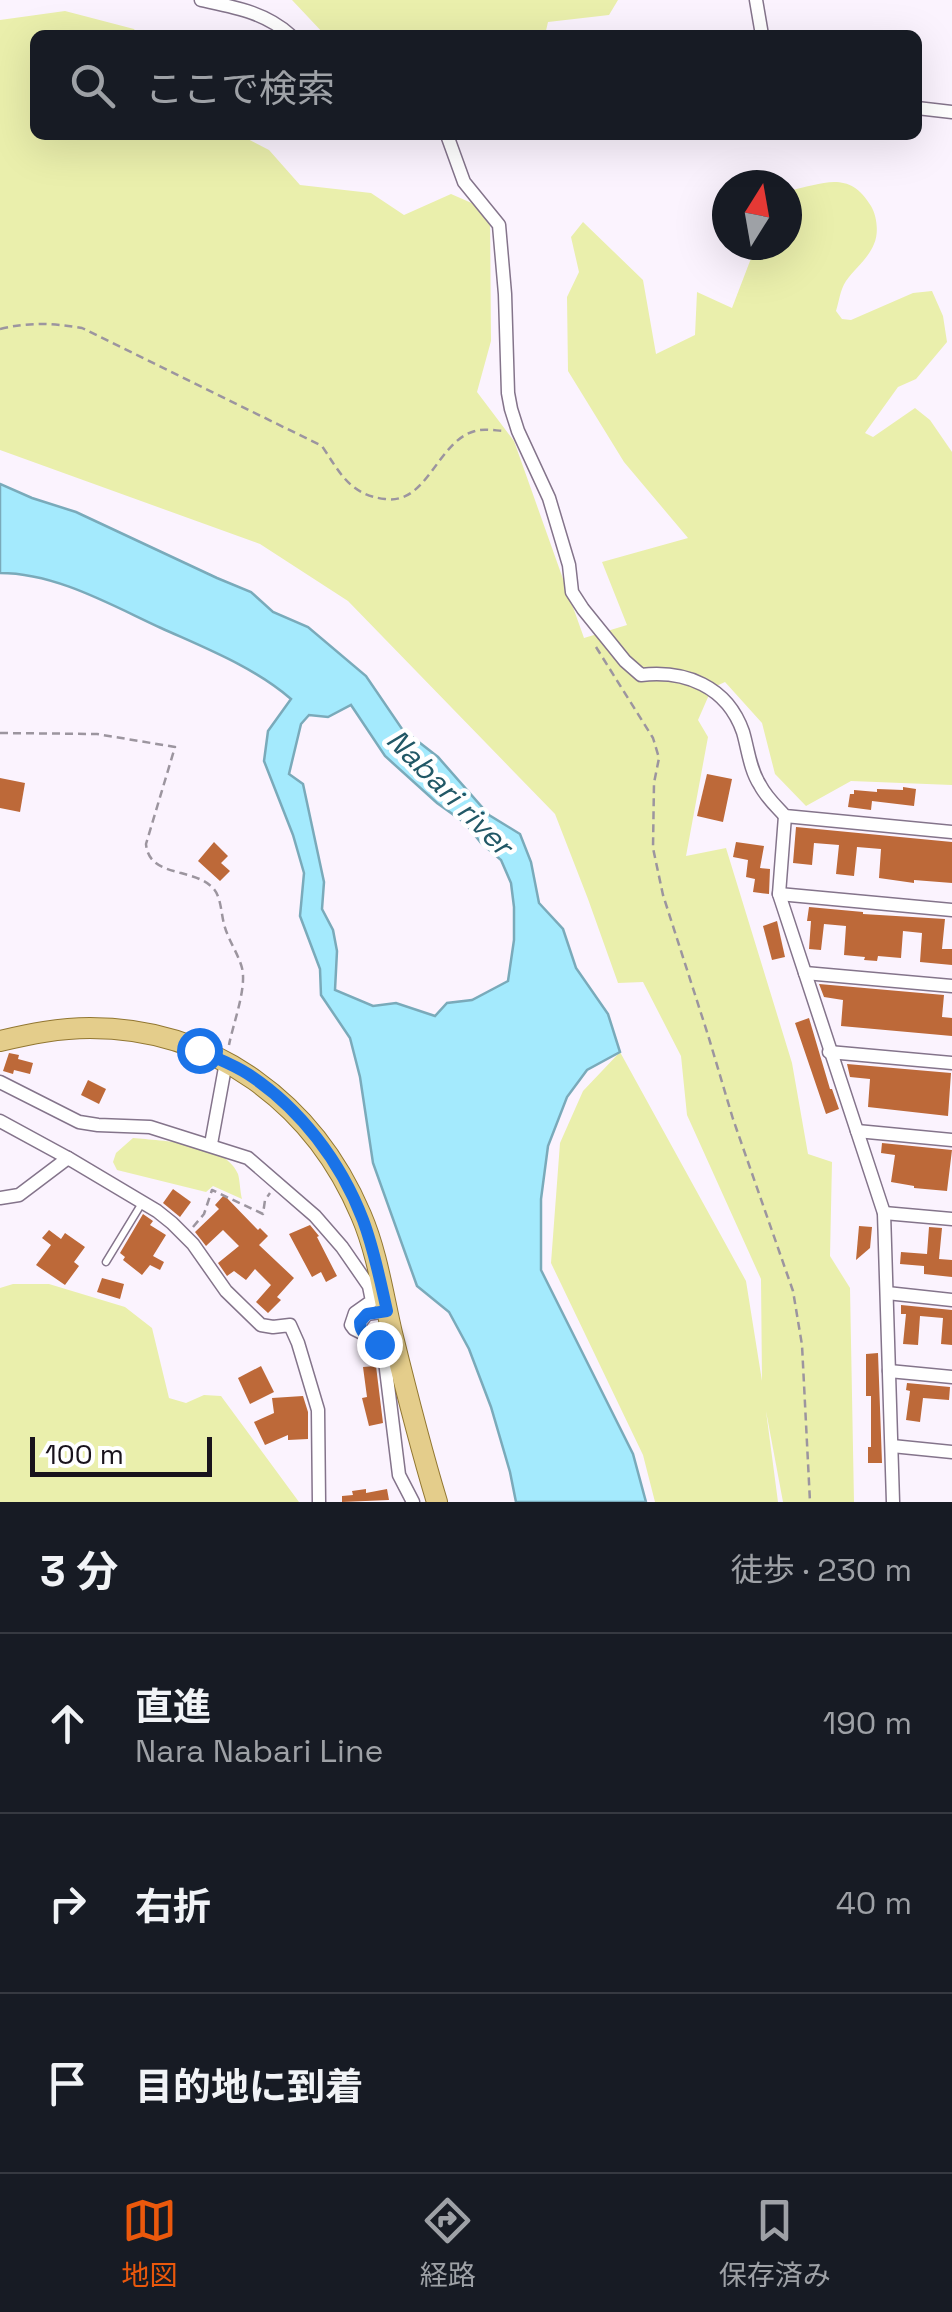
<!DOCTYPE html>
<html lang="ja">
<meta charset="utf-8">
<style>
:root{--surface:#171b24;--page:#242831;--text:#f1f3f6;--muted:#9ea1a6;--line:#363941;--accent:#ea580c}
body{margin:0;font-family:"Space Grotesk","Noto Sans JP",sans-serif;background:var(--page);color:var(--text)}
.compass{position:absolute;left:712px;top:170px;width:90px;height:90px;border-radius:50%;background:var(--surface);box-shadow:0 10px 40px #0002;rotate:11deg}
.scale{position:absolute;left:30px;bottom:25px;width:182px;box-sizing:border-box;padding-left:10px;border:5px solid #19131c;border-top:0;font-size:28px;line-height:35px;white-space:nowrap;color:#19131c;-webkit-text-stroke:8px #fff;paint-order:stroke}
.stop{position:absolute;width:30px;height:30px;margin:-22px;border:8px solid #1a73e8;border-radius:50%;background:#fff}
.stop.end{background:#1a73e8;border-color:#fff;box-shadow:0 2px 10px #0008}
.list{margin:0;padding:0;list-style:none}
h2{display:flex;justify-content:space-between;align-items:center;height:130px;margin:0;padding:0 40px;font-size:42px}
h2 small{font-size:32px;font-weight:400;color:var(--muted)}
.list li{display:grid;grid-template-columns:65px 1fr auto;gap:30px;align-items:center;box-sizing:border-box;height:180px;padding:0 40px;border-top:2px solid var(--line)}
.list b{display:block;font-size:38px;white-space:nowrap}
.list p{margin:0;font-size:32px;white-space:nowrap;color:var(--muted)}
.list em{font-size:32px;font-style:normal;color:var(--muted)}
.icon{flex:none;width:55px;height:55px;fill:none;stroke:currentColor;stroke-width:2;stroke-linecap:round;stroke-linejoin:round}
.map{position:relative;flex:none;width:952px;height:1502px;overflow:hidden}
.search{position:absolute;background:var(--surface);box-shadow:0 10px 40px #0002;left:30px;right:30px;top:30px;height:110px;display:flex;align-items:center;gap:25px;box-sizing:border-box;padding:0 35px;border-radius:15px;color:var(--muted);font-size:38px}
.sheet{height:670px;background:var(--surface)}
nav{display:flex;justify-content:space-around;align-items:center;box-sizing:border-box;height:140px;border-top:2px solid var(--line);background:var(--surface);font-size:28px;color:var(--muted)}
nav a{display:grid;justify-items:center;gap:5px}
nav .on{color:var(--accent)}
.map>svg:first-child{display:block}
</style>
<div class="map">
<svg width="952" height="1502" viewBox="0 0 952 1502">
<rect width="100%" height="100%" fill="#fbf3fe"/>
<g fill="#eaefac">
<path d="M292,0H618L609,15L548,22L545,35H325Z"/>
<path d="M65,11L134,29L138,35H35V135H240L269,150L300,185L371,193L404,215L451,194L490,211L491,341L477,392L514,441L584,638L627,625L602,562L688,538L624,462L568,371L567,297L579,272L571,237L583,222L643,280L656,354L695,335L697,292L732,308L750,261L758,245H787L788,191C823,184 849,169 871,206C877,216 879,233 874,244C868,259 855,268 846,281C840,290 839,302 836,311L842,319L851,320L913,293L932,291L943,316L947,342L916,379L898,387L865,433L873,437L915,408L930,420L952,452V785L851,781L806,806L775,774L762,723L725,682L712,688L698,720L708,737L686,856L726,848L792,1063L808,1154L832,1162L830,1256L850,1288L854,1502H783L766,1411L778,1502H655L643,1455L551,1263L560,1143L583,1091L620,1052L746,1281L762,1381L761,1279L687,1115L681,1056L643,982L618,983L588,899L555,814L348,601L260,544L0,450V20Z"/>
<path d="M133,1138C162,1141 225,1142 238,1174C240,1181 240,1191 242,1199L213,1186L206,1192L117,1170L113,1162L116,1153Z"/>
<path d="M13,1284H49L125,1307L152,1328L169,1398L186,1403L204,1395L221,1396L299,1502H0V1288Z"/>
</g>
<path fill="#a4eafd" stroke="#7aaaba" stroke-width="2.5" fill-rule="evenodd" d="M0,484L32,498L76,512L217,578L251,592L273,612L308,627L366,676L402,729L438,757L489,815L520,834L531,862L539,903L563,929L576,968L608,1014L620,1052L587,1070L567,1097L548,1146L541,1199V1270L633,1454L646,1502H516L510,1472L491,1407L469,1349L449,1312L417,1286L373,1163L360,1077L350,1038L321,995L320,969L300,916L304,873L293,835L264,761L268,731L291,699C254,667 205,648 161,628C111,605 56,573 0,573ZM351,705L385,756L437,803L465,823L481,843L501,860L511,883L514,907V940L508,981L472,1000L447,1003L435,1016L396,1003L373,1006L335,990L337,951L333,930L322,909L324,882L303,784L289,774L301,724L309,715L328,717Z"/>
<g fill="#bd6939">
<path d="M707,774L732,779L723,822L697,816Z"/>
<path d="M0,778L25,783L20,812L0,808Z"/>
<path d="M903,787L916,789L914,806L872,801L871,810L848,807L850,794H854V790L877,792V789L903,790Z"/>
<path d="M796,827L952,842V883L914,880V883L879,878L881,849L857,847L854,876L836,874L839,845L814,843L812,865L793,863Z"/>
<path d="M214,842L228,856L221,863L230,871L220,881L198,861Z"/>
<path d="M736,842L764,846L760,868L770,869L769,894L753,892L755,879L746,877L748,860L733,857Z"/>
<path d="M809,907L863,912V914L945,919L942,949H952V965L920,962L922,933L903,931L901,958L878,956L877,961L864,960L865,957L844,955L846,926L824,924L821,950L809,949L811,921H807Z"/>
<path d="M777,921L785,957L772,960L763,926Z"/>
<path d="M819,984L944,995L942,1017L952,1018V1036L841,1026L843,1000L824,997Z"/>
<path d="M809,1018L830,1089H832L839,1109L826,1114L795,1023Z"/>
<path d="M9,1053L19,1055L18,1059L33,1063L30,1074L14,1070L13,1074L3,1071Z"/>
<path d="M847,1064L951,1073L948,1116L868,1107L870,1079L850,1077Z"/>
<path d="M88,1080L106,1089L99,1104L81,1095Z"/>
<path d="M882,1143L952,1150L947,1191L914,1188V1186L891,1182L895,1155L881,1153Z"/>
<path d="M173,1189L191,1202L180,1217L163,1203Z"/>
<path d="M224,1195L258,1230L260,1228L268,1236L259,1245L294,1278L277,1297L281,1300L268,1313L256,1302L271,1285L255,1269L246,1280L234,1271L227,1276L218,1263L239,1246L223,1230L206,1246L195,1232L219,1209L215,1205Z"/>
<path d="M143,1214L153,1221L150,1225L166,1235L153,1256L164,1262L160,1270L150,1265L142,1275L123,1260L125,1257L120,1253Z"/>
<path d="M310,1225L319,1236L317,1237L337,1276L326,1282L321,1272L312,1277L289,1234Z"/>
<path d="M859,1226L872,1227L870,1248L856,1260Z"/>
<path d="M929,1227L942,1228L939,1259L952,1260V1277L924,1274V1266L900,1264L901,1252L927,1254Z"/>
<path d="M49,1230L61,1239L65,1233L85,1247L74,1262L79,1266L65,1285L36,1265L51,1245L42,1238Z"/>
<path d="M102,1278L124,1284L120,1299L97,1292Z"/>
<path d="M901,1305L952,1310V1345L941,1344L943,1318L920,1316L918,1345L903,1344L906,1314H901Z"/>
<path d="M878,1353L882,1463H868V1447H871V1396H866V1354Z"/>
<path d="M261,1366L274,1392L250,1404L238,1378Z"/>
<path d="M376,1366L383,1423L369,1426L362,1398L367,1397L363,1367Z"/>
<path d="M907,1383L950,1387L949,1400L923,1398L920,1422L906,1420L910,1391L906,1390Z"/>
<path d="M303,1396L308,1412V1439L288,1440V1435L265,1445L254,1422L274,1413L272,1398Z"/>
<path d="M366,1489V1493L387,1489L389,1500L342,1502V1496L353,1495L352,1491Z"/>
</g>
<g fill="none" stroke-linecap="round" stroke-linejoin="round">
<defs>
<path id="service" d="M106,1262L142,1203"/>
<g id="minor">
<path d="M201,0C233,7 265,12 290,35"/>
<path d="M756,0L762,35"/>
<path d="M917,108L952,112"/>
<path d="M447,135L464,182L499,225L505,294L508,393L511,409L518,431L549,498L569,565L572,592L583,609L625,661L641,675C685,670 727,686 743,732C748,749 750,770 760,785C766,797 776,806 785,816L952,832"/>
<path d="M785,816L779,894L884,1213L893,1502"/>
<path d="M779,894L952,910"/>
<path d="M805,973L952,986"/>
<path d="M829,1052L952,1063"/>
<path d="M0,1082L79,1122L98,1125L150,1127L248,1158L315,1216L342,1247L369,1286L372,1301L355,1313L351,1325L354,1329L362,1333"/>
<path d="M0,1121L68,1158"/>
<path d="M857,1131L952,1140"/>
<path d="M211,1144L226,1062"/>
<path d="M0,1198L19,1195L68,1158L157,1211L172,1223L193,1244L226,1291L261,1325L273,1327L290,1325L298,1343L318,1410L319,1502"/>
<path d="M884,1213L952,1219"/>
<path d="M887,1293L952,1300"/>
<path d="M387,1311L367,1314L360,1323C360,1338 377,1341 384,1353L399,1475L413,1502"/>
<path d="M889,1371L952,1377"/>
<path d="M892,1446L952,1452"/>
</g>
<path id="primary" d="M0,1041C30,1034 59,1028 90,1028C214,1028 314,1104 361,1215C377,1252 383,1294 392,1333C406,1390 420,1446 437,1502"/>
</defs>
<use href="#service" stroke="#84748b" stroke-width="9"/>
<use href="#minor" stroke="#84748b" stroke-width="15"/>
<use href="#primary" stroke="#917631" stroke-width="22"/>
<g stroke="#9c959f" stroke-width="2.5" stroke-dasharray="8 5" stroke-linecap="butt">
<path d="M0,329C29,322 53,323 82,328L322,446C340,473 350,495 385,499C428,505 437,441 475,431C484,428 497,431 506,431"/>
<path d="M596,647L653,738L659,758L654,783L653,848L663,895L708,1035L733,1119L793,1291L802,1345L810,1502"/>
<path d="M0,733L97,734L175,747L146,844C149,878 193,867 213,888C221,896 221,913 224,924C228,940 238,953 242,968C247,988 233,1024 229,1045"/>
<path d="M193,1227L204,1214L212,1190L263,1214L265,1200L270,1193"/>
</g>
<use href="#service" stroke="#fff" stroke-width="6"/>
<use href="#minor" stroke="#fff" stroke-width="12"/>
<use href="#primary" stroke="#e4cd8b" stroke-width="20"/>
</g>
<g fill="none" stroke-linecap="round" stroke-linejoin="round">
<path stroke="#1a73e8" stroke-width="12" d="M199,1050C215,1058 233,1064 248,1074C300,1108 341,1162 363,1220C374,1249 380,1280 387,1311L367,1314L360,1322C360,1335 370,1338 379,1344"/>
</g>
<g text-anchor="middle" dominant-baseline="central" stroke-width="9" stroke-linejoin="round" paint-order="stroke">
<g font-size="30" font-style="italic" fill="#215866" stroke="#fff">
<text transform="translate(450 792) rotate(45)">Nabari river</text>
</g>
</g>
</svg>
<svg class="compass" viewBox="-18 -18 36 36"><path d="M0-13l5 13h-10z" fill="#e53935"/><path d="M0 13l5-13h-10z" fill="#9ea1a6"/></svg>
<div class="scale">100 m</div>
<div class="stop" style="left:199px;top:1050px"></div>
<div class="stop end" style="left:379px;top:1344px"></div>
<div class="search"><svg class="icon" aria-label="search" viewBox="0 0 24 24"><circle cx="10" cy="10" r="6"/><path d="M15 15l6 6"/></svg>ここで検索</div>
</div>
<section class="sheet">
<h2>3 分<small>徒歩 · 230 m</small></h2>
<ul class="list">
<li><svg class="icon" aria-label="ahead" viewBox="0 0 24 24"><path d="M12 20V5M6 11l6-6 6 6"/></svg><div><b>直進</b><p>Nara Nabari Line</p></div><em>190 m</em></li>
<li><svg class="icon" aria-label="right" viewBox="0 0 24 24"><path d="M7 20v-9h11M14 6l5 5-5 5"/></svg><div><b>右折</b></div><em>40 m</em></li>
<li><svg class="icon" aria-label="arrive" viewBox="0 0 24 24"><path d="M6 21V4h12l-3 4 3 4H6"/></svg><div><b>目的地に到着</b></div></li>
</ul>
</section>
<nav>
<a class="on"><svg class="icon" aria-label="map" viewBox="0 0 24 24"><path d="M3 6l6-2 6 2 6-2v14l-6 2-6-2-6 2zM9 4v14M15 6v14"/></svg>地図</a>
<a><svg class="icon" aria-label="directions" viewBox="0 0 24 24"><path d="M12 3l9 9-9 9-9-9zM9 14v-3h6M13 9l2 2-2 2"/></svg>経路</a>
<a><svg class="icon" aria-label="saved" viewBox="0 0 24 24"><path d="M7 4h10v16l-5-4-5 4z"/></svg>保存済み</a>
</nav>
